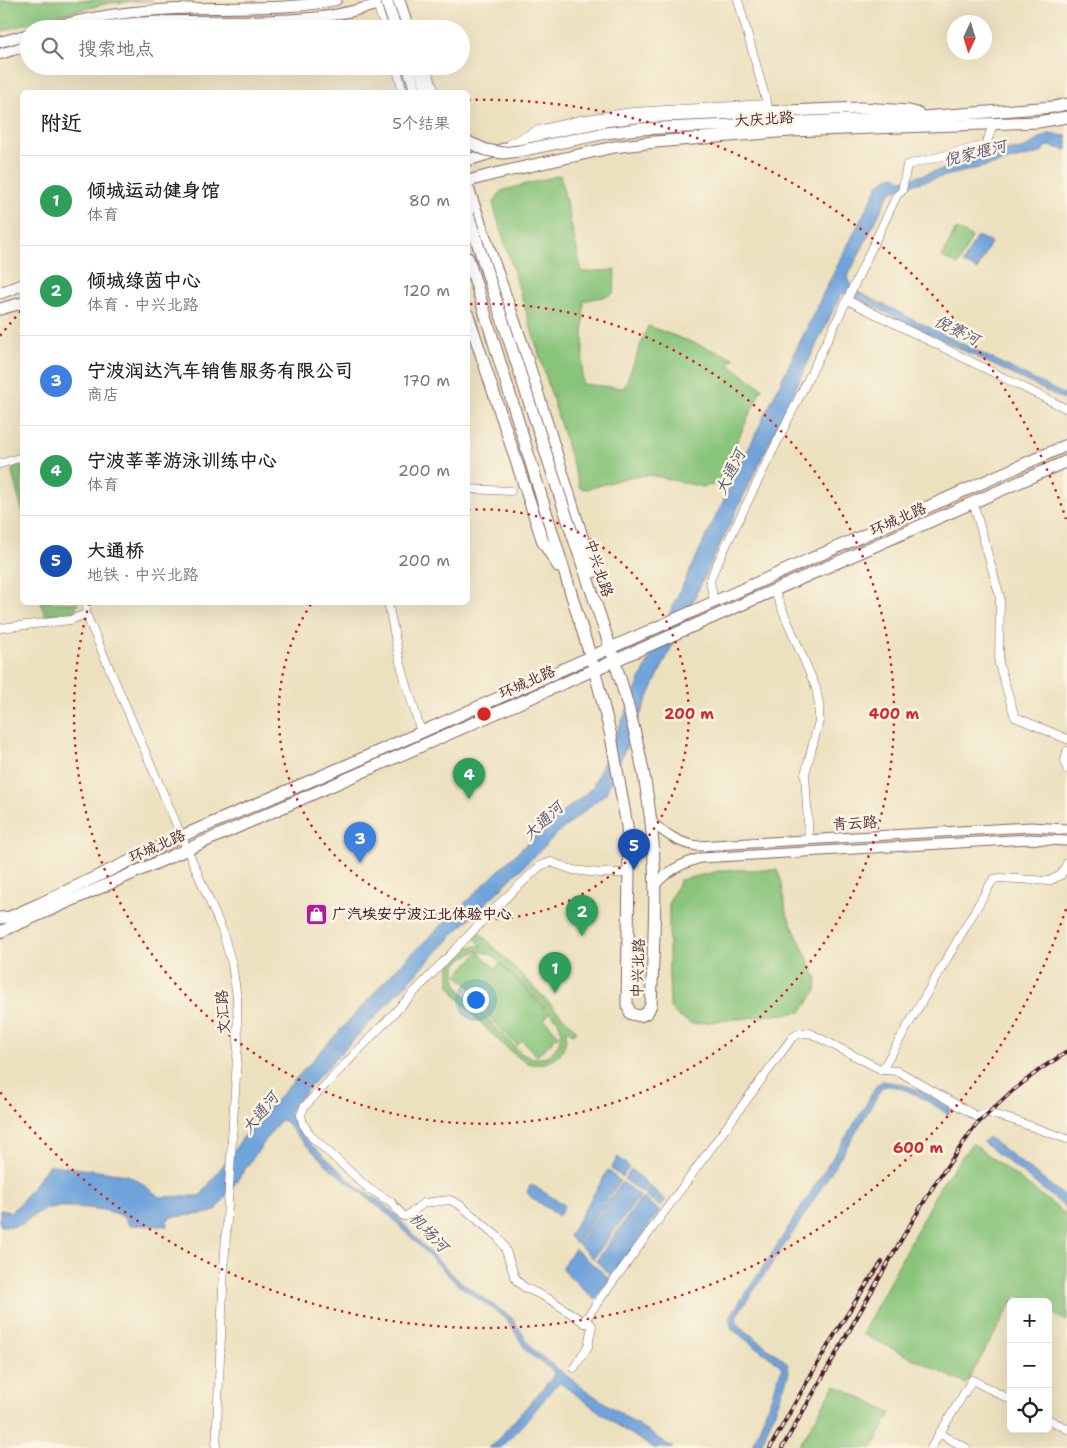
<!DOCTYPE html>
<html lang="zh">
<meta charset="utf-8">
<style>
:root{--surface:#fff;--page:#f2f2f2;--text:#202124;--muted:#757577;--line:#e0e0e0;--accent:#d93025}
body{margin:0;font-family:"Shantell Sans","LXGW WenKai TC",sans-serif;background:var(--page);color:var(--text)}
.controls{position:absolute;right:15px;bottom:15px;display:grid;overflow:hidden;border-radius:8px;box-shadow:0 5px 20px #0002}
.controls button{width:45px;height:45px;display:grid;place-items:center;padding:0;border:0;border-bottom:1px solid var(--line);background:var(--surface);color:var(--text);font:25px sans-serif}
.compass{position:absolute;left:947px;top:15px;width:45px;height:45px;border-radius:50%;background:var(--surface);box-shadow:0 5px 20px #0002;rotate:184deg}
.you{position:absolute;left:475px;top:999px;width:18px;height:18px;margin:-12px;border:4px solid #fff;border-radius:50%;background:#1a73e8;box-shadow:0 0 0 8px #1a73e833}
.badge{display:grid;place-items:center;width:32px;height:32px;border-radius:50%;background:var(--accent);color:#fff;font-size:16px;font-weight:700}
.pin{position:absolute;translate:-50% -41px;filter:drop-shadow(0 1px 2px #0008)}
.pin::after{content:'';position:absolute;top:26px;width:18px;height:15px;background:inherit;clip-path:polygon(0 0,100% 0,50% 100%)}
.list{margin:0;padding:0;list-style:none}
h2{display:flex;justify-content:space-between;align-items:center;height:65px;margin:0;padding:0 20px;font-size:21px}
h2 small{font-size:16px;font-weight:400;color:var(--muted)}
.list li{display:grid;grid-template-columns:32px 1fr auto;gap:15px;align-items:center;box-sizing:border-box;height:90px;padding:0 20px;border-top:1px solid var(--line)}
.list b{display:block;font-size:19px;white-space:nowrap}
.list p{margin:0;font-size:16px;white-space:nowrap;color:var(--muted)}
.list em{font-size:16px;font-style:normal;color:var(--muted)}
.icon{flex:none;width:28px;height:28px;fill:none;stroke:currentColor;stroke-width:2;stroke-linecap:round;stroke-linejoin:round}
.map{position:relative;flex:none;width:1067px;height:1448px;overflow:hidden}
.search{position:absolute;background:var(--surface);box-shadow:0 5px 20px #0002;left:20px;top:20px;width:450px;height:55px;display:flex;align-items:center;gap:12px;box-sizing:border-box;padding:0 18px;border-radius:28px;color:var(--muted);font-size:19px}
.panel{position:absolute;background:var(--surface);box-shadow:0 5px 20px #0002;left:20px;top:90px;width:450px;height:515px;border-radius:8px}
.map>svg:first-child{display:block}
</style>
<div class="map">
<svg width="1067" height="1448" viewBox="0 0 1067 1448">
<rect width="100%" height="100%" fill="#fcf5e5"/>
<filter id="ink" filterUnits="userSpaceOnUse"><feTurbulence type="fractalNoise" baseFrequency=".02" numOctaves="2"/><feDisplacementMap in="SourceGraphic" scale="10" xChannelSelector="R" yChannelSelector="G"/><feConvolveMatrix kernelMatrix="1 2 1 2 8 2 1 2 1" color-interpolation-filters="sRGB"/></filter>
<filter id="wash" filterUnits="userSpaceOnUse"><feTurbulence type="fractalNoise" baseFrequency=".0096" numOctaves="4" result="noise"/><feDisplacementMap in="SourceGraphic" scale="20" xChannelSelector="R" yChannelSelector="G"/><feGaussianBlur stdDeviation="1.12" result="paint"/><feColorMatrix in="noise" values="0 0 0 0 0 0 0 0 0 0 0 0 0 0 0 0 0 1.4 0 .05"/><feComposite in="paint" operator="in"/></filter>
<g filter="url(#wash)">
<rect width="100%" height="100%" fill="#ece1bf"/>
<g fill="#88c47a" stroke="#697252" fill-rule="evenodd">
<path d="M0,0H153L110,3L45,18L0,32Z"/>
<path d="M560,175L582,272L615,270L614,292L610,295L584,301L582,384L624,388L648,326L734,358L729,365L762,388L717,484L703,487L650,475L628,477L588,489L580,488L493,204L501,191Z"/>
<path d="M956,229L972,237L958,265L942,257Z"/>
<path d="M22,462V511L12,473L14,465Z"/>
<path d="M41,603V602L78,603L75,612L45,615Z"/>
<path d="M724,870H777L781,880L786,912L817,979L816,991L801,1012L692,1024L679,1017L670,1007L669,973V902L680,880Z"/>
<path d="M479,932L577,1031L573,1034L566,1029C567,1039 565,1049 557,1057C549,1063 538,1066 528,1063C515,1060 455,999 450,986C447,976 449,964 455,957C462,948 472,946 482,946L474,938ZM480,951L492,955L558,1021C569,1045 544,1069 521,1053L460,990C448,970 458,955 480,951Z"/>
<path d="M479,952L495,968L500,964L549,1014L544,1019L559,1035L537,1056L522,1041L517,1045L468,995L472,990L457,975Z"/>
<path d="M972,1143L1067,1215V1321L1048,1311V1302H1030L1016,1295L1013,1302H1011V1305L966,1384L862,1334L940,1186Z"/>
<path d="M835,1385L891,1413L873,1448H798Z"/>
</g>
<g fill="#6ea3db" stroke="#5c6183">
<path d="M1049,134L1067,136V150L1049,146L1045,147L1041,153L921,182L892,191L889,194L847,278L851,286L858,292L1067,396V401L848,294H841L700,586L649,695L606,793L559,832L452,936L319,1076L291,1109L290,1114L295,1123L303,1136L313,1146L361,1190L380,1201L394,1213L417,1239L458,1280L512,1318L533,1350L584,1389L673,1448H654L627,1432L560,1383L554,1387L528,1419L500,1448H488L494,1444L551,1379L554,1374L552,1370L527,1352L507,1319L457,1284L390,1216L330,1168L301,1140L285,1121L280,1120L216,1210L210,1213L172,1217L167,1220L168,1226L129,1225C127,1222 125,1219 122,1216C110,1208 64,1205 49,1208C29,1213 25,1232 0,1225V1210L10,1212L19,1205L48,1166L51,1165L128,1175L141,1183L160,1197L198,1196L202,1194L247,1132L398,967L542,829L584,795L593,786L677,597L825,290L879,184L888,178L895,176L901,180L909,179L1007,150C1013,150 1021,150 1027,147C1037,141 1036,138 1049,134Z"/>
<path d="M977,236L991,242L977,270L963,263Z"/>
<path d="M882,1081C907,1083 931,1094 951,1109L948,1115C937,1105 897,1081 882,1087L858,1129L796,1228L739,1312L736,1318L738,1325L784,1360L787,1363L789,1372L778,1403L760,1447L752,1448L782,1368L781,1366L732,1329L729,1318L769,1258L863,1110L876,1086Z"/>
<path d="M988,1137L1067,1198V1208L983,1142Z"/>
<path d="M618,1157L629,1167L622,1177L611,1169Z"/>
<path d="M631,1169L648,1185L642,1193L624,1179Z"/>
<path d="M608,1170L620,1181L576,1244L569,1236Z"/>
<path d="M622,1182L640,1196L639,1197L593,1259L578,1244Z"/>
<path d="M532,1185L563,1204L564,1206L559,1216L531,1197L527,1192L530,1186Z"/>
<path d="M650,1185L666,1201L661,1207L644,1194Z"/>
<path d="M642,1197L660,1211L612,1276L596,1261Z"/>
<path d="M575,1249L610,1279L595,1300L561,1268Z"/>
</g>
</g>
<g filter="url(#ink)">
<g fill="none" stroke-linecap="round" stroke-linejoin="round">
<defs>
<g id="minor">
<path d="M376,0L385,29"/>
<path d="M738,0L768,107"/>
<path d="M396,66L403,92"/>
<path d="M426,66L435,92"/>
<path d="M511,143L539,130L581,120L632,112L767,104"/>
<path d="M847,300L897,195L902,191L907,165L986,145L993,124"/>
<path d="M0,464L22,457"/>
<path d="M468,489L511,491"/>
<path d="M973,502L1000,597L999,664L1015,717L1067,739"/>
<path d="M774,590L816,688L819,705V721L805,774L809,840"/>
<path d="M87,602L86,614L222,930L232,964L237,997L238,1043L224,1267L216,1448"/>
<path d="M388,602L400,662L421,732"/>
<path d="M714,602L710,581L714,570L847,300L1067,409"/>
<path d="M0,628L70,620L86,614"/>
<path d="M1067,751L1065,761L1067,769"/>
<path d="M882,1070L898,1071L976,1116L988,1113L1013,1120L1067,1139"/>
<path d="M585,1323L587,1317L792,1038L800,1033H810L882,1070L991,883L994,879L1000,878L1049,881L1061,875L1067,863"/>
<path d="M574,1368L588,1346L592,1326L590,1323H585L551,1300L524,1287L517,1281L514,1275L505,1248L498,1237L460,1205L450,1200L424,1203L407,1216H403L390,1201L368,1188L312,1137L303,1124L301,1115L304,1107L498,905L540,866L551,862L573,870L599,873H629"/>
<path d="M1048,1419L1067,1429"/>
<path d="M939,1433L966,1448"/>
<path d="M931,1448L972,1380L1011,1400"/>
</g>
<g id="tertiary">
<path d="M651,822C665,833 679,844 698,846L1030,827L1067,829"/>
<path d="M656,884C668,870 683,863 701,858L1030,839L1067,841"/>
</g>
<g id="secondary">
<path d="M46,29C104,12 154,9 213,8C254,7 296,9 336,0"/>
<path d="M90,29C165,14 244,26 320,17C346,14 368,7 394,0"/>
<path d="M0,42L29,34"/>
<path d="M0,54L29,45"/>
</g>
<g id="primary">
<path d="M399,0L408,29"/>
<path d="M408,66L416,92"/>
<path d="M419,66L428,92"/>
<path d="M638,129L922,117L1054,107L1067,104"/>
<path d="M468,160L543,137L590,125L639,117L861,108L909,111L917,113L922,117"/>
<path d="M468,181L494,174L614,147L655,142L790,131L1038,122L1067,117"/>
<path d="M468,188L524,349L593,572"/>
<path d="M468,258L594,668L611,736L627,826L629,870L627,1005L631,1014L640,1016L647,1013L651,1005C654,937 659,868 648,800C635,709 601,621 572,533"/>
<path d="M0,293L22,285"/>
<path d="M0,309L22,303"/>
<path d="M468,315L543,542L559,567"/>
<path d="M0,918L10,917L39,904L182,836L352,763L1067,445"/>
<path d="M0,932L1067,461"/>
</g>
</defs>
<use href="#minor" stroke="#83635f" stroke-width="9"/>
<use href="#tertiary" stroke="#83635f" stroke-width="11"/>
<use href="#secondary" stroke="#83635f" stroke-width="12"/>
<use href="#primary" stroke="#83635f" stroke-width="13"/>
<use href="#minor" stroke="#fff" stroke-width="8"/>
<use href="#tertiary" stroke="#fff" stroke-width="9"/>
<use href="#secondary" stroke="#fff" stroke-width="10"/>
<use href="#primary" stroke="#fff" stroke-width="11"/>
<defs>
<g id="rail">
<path d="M770,1448C805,1385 840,1321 882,1262"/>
<path d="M782,1448L904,1235L936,1182L976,1125L1011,1092L1042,1068L1067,1052"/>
</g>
</defs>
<use href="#rail" stroke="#4a1f2b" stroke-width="4"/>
<use href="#rail" stroke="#fcf5e5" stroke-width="2" stroke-dasharray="5.5" stroke-linecap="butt"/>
<defs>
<g id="primary-bridge">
<path d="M386,0L396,29"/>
<path d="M468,142L486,150L503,153L519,151L606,133L638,129"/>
<path d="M468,214L572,533"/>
</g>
</defs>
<use href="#primary-bridge" stroke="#83635f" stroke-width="13" stroke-linecap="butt"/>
<use href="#primary-bridge" stroke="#fff" stroke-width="11"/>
</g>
</g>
<g fill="none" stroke="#d62828" stroke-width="2.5" stroke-dasharray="2.5 5">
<path d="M468 510A205 205 0 1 1 311 604"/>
<path d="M470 304A410 410 0 1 1 89 604"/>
<path d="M1066 909A614 614 0 0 1 0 1092M0 336A614 614 0 0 1 21 311M468 100A614 614 0 0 1 1066 519"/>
</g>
<defs>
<symbol id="shop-square" viewBox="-11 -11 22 22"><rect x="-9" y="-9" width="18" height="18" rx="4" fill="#b5179e" stroke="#fcf5e5"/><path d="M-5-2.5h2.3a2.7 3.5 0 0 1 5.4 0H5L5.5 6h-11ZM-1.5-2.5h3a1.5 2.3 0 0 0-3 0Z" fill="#fff"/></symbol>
</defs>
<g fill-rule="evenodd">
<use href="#shop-square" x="304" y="902" width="25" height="25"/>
</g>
<g text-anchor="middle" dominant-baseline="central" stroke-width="5" stroke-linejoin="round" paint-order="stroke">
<g font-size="15" fill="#4a1f2b" stroke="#fcf5e5">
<text transform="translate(764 119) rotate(-4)">大庆北路</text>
<text transform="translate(898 519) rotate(-24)">环城北路</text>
<text transform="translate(599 568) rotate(72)">中兴北路</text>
<text transform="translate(527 682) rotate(-24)">环城北路</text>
<text transform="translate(855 823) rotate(-3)">青云路</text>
<text transform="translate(157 846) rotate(-24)">环城北路</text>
<text transform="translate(638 968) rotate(-88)">中兴北路</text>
<text transform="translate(223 1012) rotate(-94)">文汇路</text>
</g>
<g font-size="15" font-weight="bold" fill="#4a1f2b" stroke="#fcf5e5" text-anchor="start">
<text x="332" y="914">广汽埃安宁波江北体验中心</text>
</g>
<g font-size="16" font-style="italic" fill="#585471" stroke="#fcf5e5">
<text transform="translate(975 153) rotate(-14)">倪家堰河</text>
<text transform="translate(957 330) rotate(26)">倪赛河</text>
<text transform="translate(730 472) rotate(-64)">大通河</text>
<text transform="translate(543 821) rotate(-43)">大通河</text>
<text transform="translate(260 1113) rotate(-51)">大通河</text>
<text transform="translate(429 1232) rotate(46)">机场河</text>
</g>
</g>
<circle cx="484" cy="714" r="8" fill="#d62828" stroke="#fcf5e5" stroke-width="2.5"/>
<g font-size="15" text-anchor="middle" font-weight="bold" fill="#d62828" stroke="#fcf5e5" stroke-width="5" stroke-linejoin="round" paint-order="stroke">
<text x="689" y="719">200 m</text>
<text x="894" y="719">400 m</text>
<text x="918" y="1153">600 m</text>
</g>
</svg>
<div class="controls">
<button>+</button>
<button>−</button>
<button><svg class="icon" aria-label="locate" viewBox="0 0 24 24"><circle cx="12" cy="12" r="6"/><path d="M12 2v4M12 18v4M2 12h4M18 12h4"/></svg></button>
</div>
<svg class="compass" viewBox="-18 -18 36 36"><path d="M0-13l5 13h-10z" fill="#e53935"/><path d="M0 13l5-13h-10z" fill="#757577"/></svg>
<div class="you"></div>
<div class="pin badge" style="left:555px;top:993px;background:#2e9e5b">1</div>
<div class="pin badge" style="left:582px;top:936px;background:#2e9e5b">2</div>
<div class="pin badge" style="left:360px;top:863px;background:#3f7fe0">3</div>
<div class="pin badge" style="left:469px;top:799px;background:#2e9e5b">4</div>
<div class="pin badge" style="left:634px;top:870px;background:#1a4fb4">5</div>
<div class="search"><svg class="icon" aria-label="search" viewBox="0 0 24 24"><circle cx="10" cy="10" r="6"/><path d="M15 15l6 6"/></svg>搜索地点</div>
<section class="panel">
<h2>附近<small>5个结果</small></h2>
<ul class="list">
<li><span class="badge" style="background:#2e9e5b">1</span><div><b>倾城运动健身馆</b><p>体育</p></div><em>80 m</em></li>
<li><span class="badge" style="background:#2e9e5b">2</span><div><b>倾城绿茵中心</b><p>体育 · 中兴北路</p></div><em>120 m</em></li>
<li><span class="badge" style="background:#3f7fe0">3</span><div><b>宁波润达汽车销售服务有限公司</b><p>商店</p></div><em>170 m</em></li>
<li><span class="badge" style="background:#2e9e5b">4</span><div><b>宁波莘莘游泳训练中心</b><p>体育</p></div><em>200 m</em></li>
<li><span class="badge" style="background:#1a4fb4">5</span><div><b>大通桥</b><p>地铁 · 中兴北路</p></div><em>200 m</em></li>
</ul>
</section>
</div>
